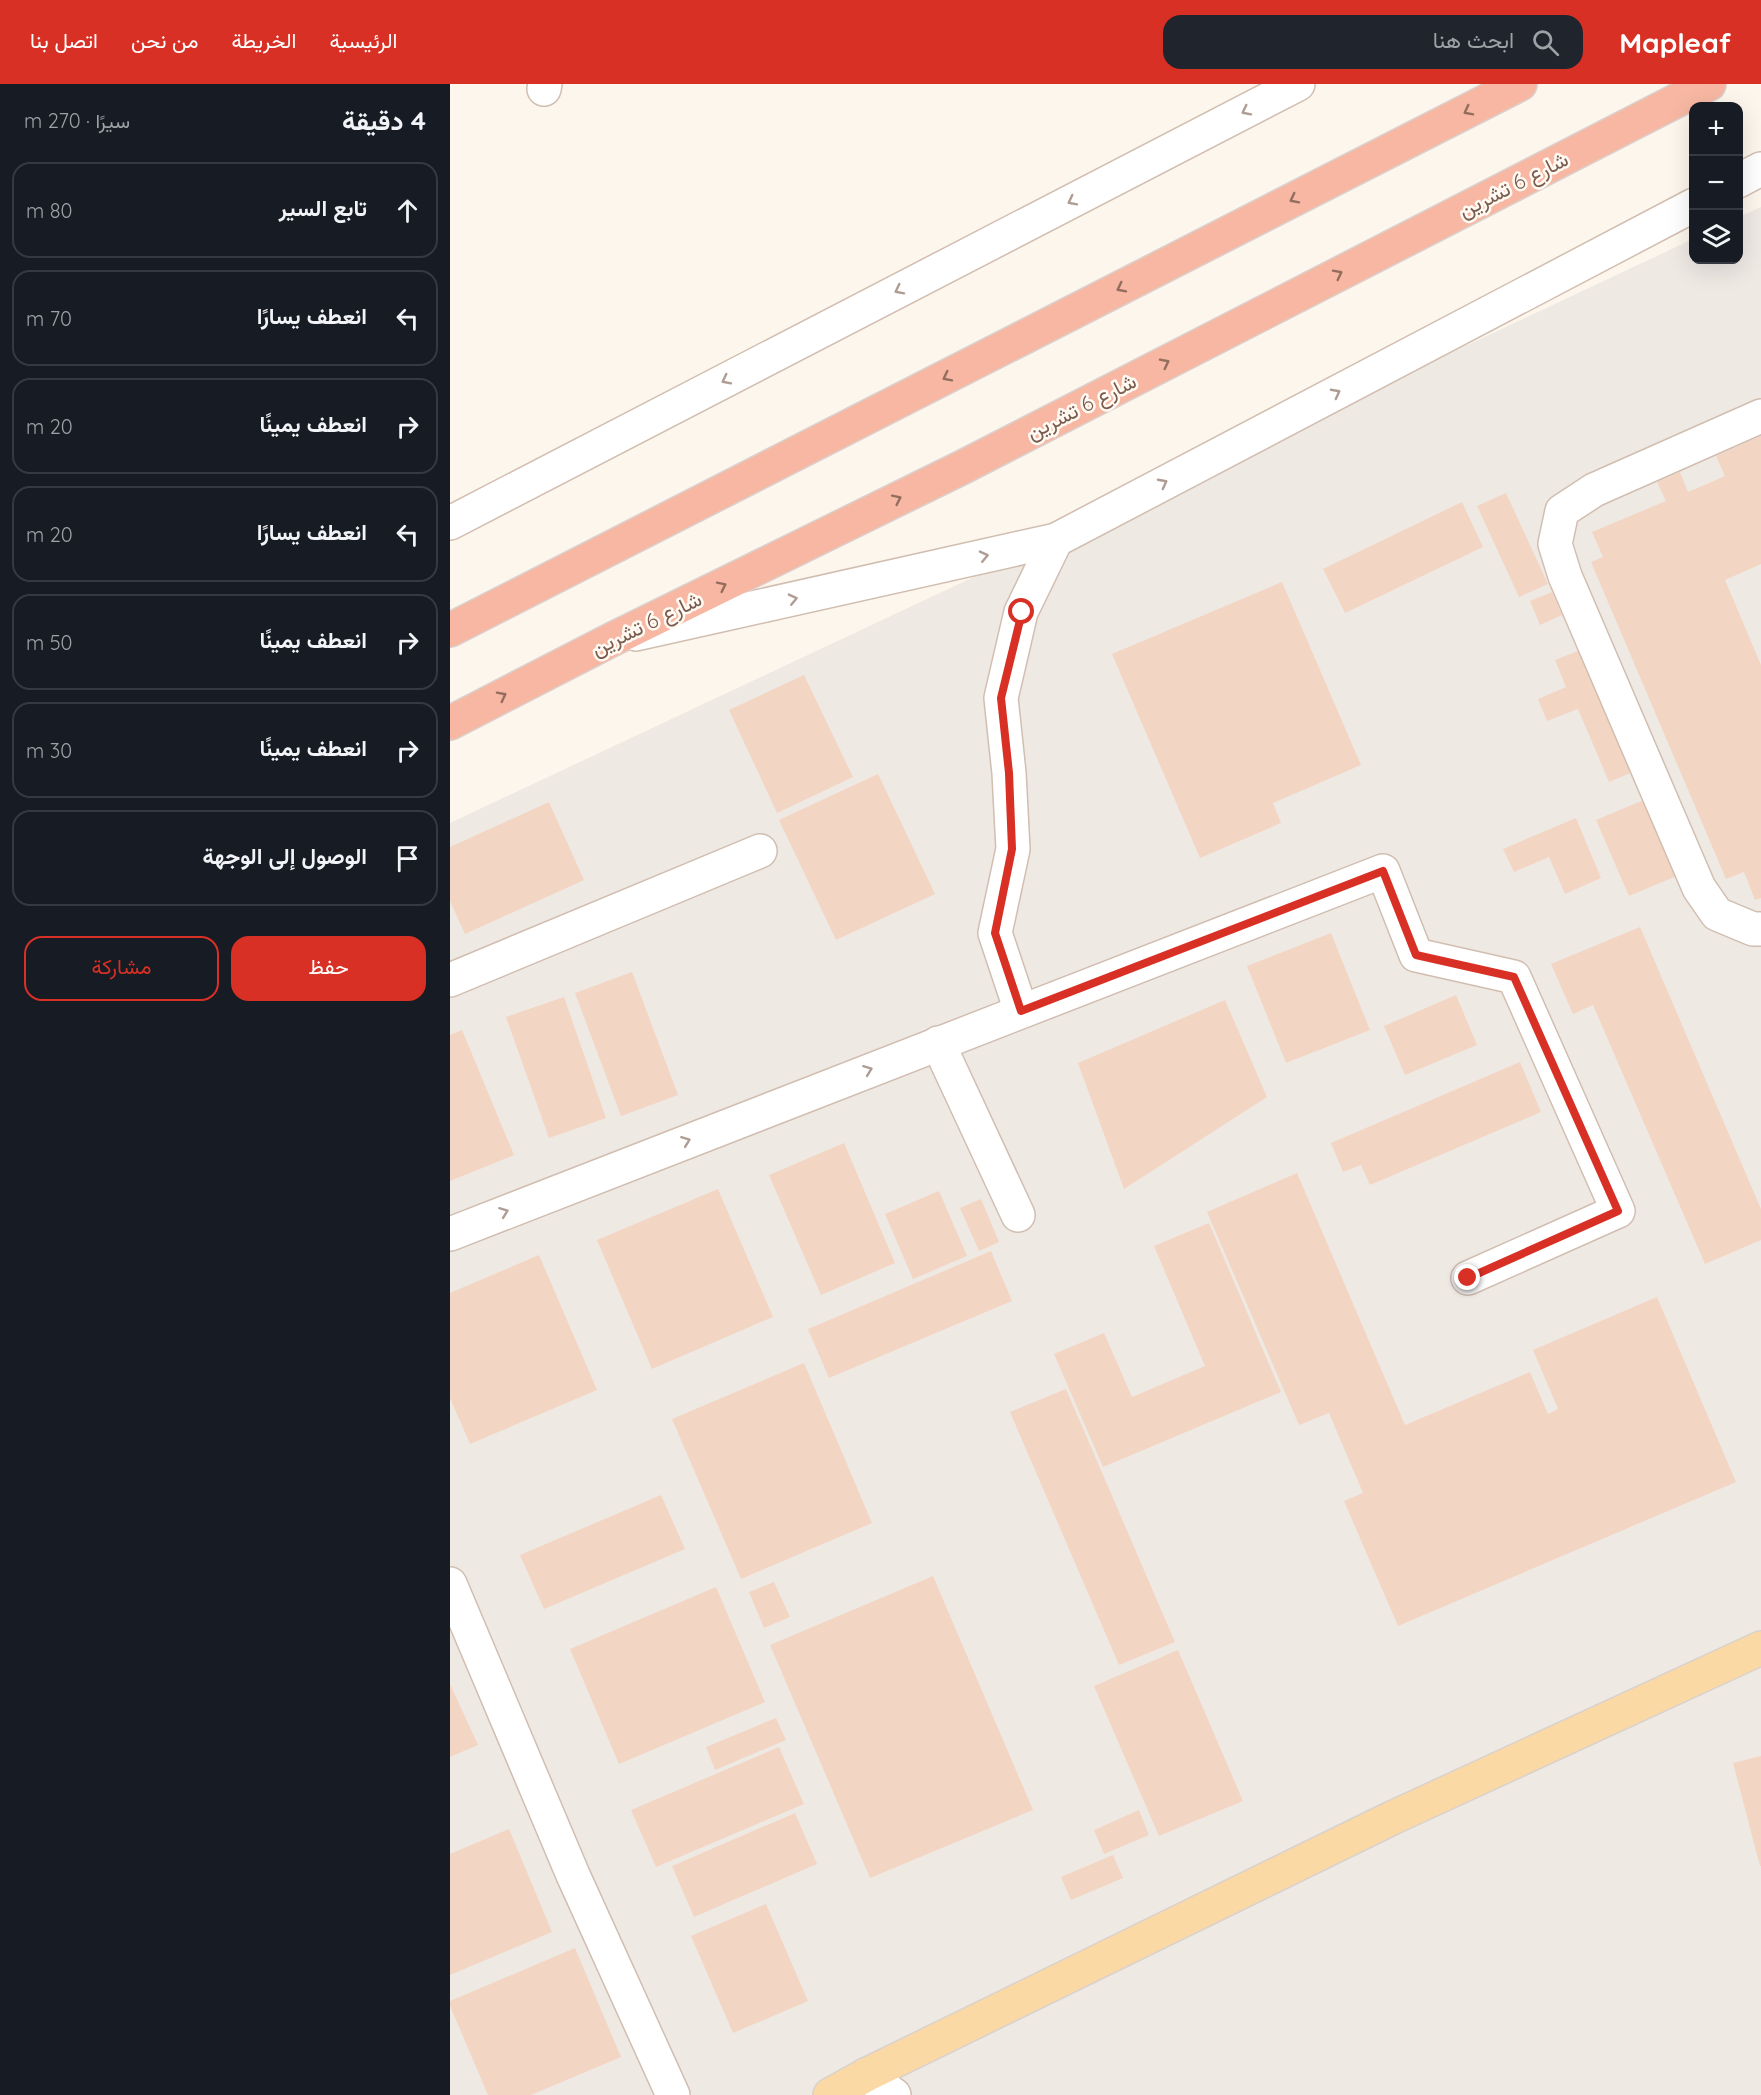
<!DOCTYPE html>
<html lang="ar">
<meta charset="utf-8">
<style>
:root{--surface:#171b24;--page:#20242c;--text:#f1f3f6;--muted:#9ea1a6;--line:#363941;--accent:#d93025}
body{margin:0;font-family:Quicksand,Vazirmatn,sans-serif;background:var(--page);color:var(--text);direction:rtl}
.controls{position:absolute;right:18px;top:18px;display:grid;overflow:hidden;border-radius:12px;box-shadow:0 6px 24px #0002}
.controls button{width:54px;height:54px;display:grid;place-items:center;padding:0;border:0;border-bottom:2px solid var(--line);background:var(--surface);color:var(--text);font:30px sans-serif}
.stop{position:absolute;width:18px;height:18px;margin:-14px;border:4px solid #d93025;border-radius:50%;background:#fff}
.stop.end{background:#d93025;border-color:#fff;box-shadow:0 2px 6px #0008}
.list{margin:0;padding:0;list-style:none}
h2{display:flex;justify-content:space-between;align-items:center;height:78px;margin:0;padding:0 24px;font-size:26px}
h2 small{font-size:20px;font-weight:400;color:var(--muted)}
.list li{display:grid;grid-template-columns:39px 1fr auto;gap:18px;align-items:center;box-sizing:border-box;height:96px;margin:0 12px 12px;padding:0 12px;border:2px solid var(--line);border-radius:18px}
.list b{display:block;font-size:22px;white-space:nowrap}
.list em{font-size:20px;font-style:normal;color:var(--muted)}
.actions{display:flex;gap:12px;padding:18px 24px}
.actions a{flex:1;padding:14px 0;border:2px solid var(--accent);border-radius:18px;text-align:center;font-size:21px;color:var(--accent)}
.actions .main{background:var(--accent);color:#fff}
.icon{flex:none;width:33px;height:33px;fill:none;stroke:currentColor;stroke-width:2;stroke-linecap:round;stroke-linejoin:round}
.map{position:relative;flex:none;width:1311px;height:2011px;overflow:hidden;direction:ltr}
header{display:flex;align-items:center;gap:36px;box-sizing:border-box;height:84px;padding:0 30px;background:var(--accent);color:#fff}
header strong{font-size:28px}
nav{display:flex;gap:33px;margin-inline-start:auto;font-size:21px}
.search{width:420px;height:54px;background:var(--page);display:flex;align-items:center;gap:15px;box-sizing:border-box;padding:0 21px;border-radius:18px;color:var(--muted);font-size:22px}
main{display:flex}
aside{flex:1;background:var(--surface)}
.map>svg:first-child{display:block}
</style>
<header>
<strong>Mapleaf</strong>
<div class="search"><svg class="icon" aria-label="search" viewBox="0 0 24 24"><circle cx="10" cy="10" r="6"/><path d="M15 15l6 6"/></svg>ابحث هنا</div>
<nav><a>الرئيسية</a><a>الخريطة</a><a>من نحن</a><a>اتصل بنا</a></nav>
</header>
<main>
<div class="map">
<svg width="1311" height="2011" viewBox="0 0 1311 2011">
<rect width="100%" height="100%" fill="#fdf6ec"/>
<path fill="#efe9e4" d="M1311,123V2011H0V739L1243,155L1244,176H1288L1289,133Z"/>
<g fill="#f3d5c3">
<path d="M1311,352V480L1275,496L1311,581V814L1305,816L1294,788L1276,795L1141,478L1153,473L1142,448L1216,417L1207,398L1230,388L1238,408L1275,392L1266,372Z"/>
<path d="M1056,409L1098,500L1069,513L1027,422Z"/>
<path d="M1012,418L1033,463L895,529L873,485Z"/>
<path d="M832,498L911,681L823,719L831,739L750,774L662,570Z"/>
<path d="M1102,508L1112,531L1090,541L1080,517Z"/>
<path d="M1130,566L1183,688L1159,698L1128,625L1097,637L1088,615L1116,603L1105,576Z"/>
<path d="M354,591L403,693L327,729L279,626Z"/>
<path d="M428,690L485,810L386,856L329,736Z"/>
<path d="M1196,715L1229,791L1179,812L1146,736Z"/>
<path d="M99,718L134,796L15,850L0,817V763Z"/>
<path d="M1126,734L1151,794L1115,810L1099,773L1064,788L1053,765Z"/>
<path d="M1190,843L1311,1125V1156L1255,1180L1143,921L1123,930L1101,880Z"/>
<path d="M881,849L920,946L836,979L797,882Z"/>
<path d="M182,888L228,1011L171,1032L125,909Z"/>
<path d="M1006,911L1027,961L955,991L934,942Z"/>
<path d="M114,913L156,1034L99,1054L56,933Z"/>
<path d="M775,916L817,1013L674,1105L628,979Z"/>
<path d="M12,946L64,1071L0,1097V951Z"/>
<path d="M1070,978L1091,1028L920,1101L911,1081L893,1088L881,1059Z"/>
<path d="M394,1059L445,1179L371,1211L319,1091Z"/>
<path d="M847,1089L955,1341L1080,1288L1098,1330L1108,1325L1083,1266L1207,1213L1286,1398L948,1542L894,1417L913,1409L879,1329L849,1341L757,1128Z"/>
<path d="M268,1105L323,1233L202,1285L147,1156Z"/>
<path d="M489,1107L517,1172L463,1195L435,1130Z"/>
<path d="M531,1115L549,1158L529,1167L510,1124Z"/>
<path d="M759,1139L831,1308L653,1383L604,1270L654,1249L682,1313L755,1282L704,1162Z"/>
<path d="M541,1167L562,1217L379,1294L358,1245Z"/>
<path d="M89,1171L147,1306L20,1360L0,1314V1209Z"/>
<path d="M354,1279L422,1439L291,1495L222,1335Z"/>
<path d="M616,1305L725,1558L669,1581L560,1328Z"/>
<path d="M211,1411L235,1465L94,1525L70,1471Z"/>
<path d="M483,1492L583,1726L420,1794L320,1561Z"/>
<path d="M324,1498L340,1533L314,1544L299,1508Z"/>
<path d="M266,1503L315,1618L169,1680L120,1565Z"/>
<path d="M728,1566L793,1717L709,1752L644,1602Z"/>
<path d="M0,1600L28,1661L0,1673Z"/>
<path d="M326,1634L336,1656L265,1686L256,1663Z"/>
<path d="M329,1663L354,1720L206,1783L181,1726Z"/>
<path d="M1311,1672V1782H1310L1283,1679Z"/>
<path d="M689,1726L699,1751L654,1770L644,1746Z"/>
<path d="M345,1729L367,1780L244,1833L222,1782Z"/>
<path d="M59,1745L102,1848L0,1891V1770Z"/>
<path d="M663,1771L673,1794L621,1816L611,1793Z"/>
<path d="M316,1820L358,1917L283,1949L241,1852Z"/>
<path d="M125,1864L171,1973L81,2011H38L0,1922V1917Z"/>
</g>
<g fill="none" stroke-linecap="round" stroke-linejoin="round">
<defs>
<g id="minor">
<path d="M94,5L95,0"/>
<path d="M1288,97L1311,85"/>
<path d="M1311,332L1144,406L1112,427L1105,460L1115,492L1249,804L1267,830L1303,845H1311"/>
<path d="M0,439L848,0"/>
<path d="M186,550L606,456L1244,121"/>
<path d="M0,896L310,767"/>
<path d="M571,927L545,849L563,765L559,689L551,614L571,528L606,456"/>
<path d="M488,959L568,1131"/>
<path d="M0,1150L933,787L966,871L1064,893L1168,1127L1018,1194"/>
<path d="M0,1500L123,1791L223,2011"/>
<path d="M416,1991L444,2011"/>
</g>
<path id="major" d="M380,2011L416,1991L942,1734L1311,1564"/>
<g id="highway">
<path d="M0,546L1070,0"/>
<path d="M0,639L163,555L513,383L1259,0"/>
</g>
</defs>
<use href="#minor" stroke="#d1beb0" stroke-width="36"/>
<use href="#major" stroke="#dad1cd" stroke-width="36"/>
<use href="#highway" stroke="#dad1cd" stroke-width="36"/>
<use href="#minor" stroke="#fff" stroke-width="33"/>
<use href="#major" stroke="#fbd9a5" stroke-width="33"/>
<use href="#highway" stroke="#f7b7a3" stroke-width="33"/>
</g>
<defs><path id="oneway-chevron" d="M-2-3.5L2.5 0L-2 3.5" fill="none" stroke-width="1.6" stroke-linecap="round" stroke-linejoin="round" transform="scale(1.5)"/></defs>
<g stroke="#af9d94">
<use href="#oneway-chevron" transform="translate(796 27) rotate(153)"/>
<use href="#oneway-chevron" transform="translate(622 117) rotate(153)"/>
<use href="#oneway-chevron" transform="translate(449 206) rotate(153)"/>
<use href="#oneway-chevron" transform="translate(276 296) rotate(153)"/>
<use href="#oneway-chevron" transform="translate(886 309) rotate(-28)"/>
<use href="#oneway-chevron" transform="translate(713 399) rotate(-28)"/>
<use href="#oneway-chevron" transform="translate(534 472) rotate(-13)"/>
<use href="#oneway-chevron" transform="translate(343 515) rotate(-13)"/>
<use href="#oneway-chevron" transform="translate(418 986) rotate(-21)"/>
<use href="#oneway-chevron" transform="translate(236 1057) rotate(-21)"/>
<use href="#oneway-chevron" transform="translate(54 1128) rotate(-21)"/>
</g>
<g stroke="#936e5e">
<use href="#oneway-chevron" transform="translate(1018 27) rotate(153)"/>
<use href="#oneway-chevron" transform="translate(844 115) rotate(153)"/>
<use href="#oneway-chevron" transform="translate(888 190) rotate(-27)"/>
<use href="#oneway-chevron" transform="translate(671 204) rotate(153)"/>
<use href="#oneway-chevron" transform="translate(715 279) rotate(-27)"/>
<use href="#oneway-chevron" transform="translate(497 293) rotate(153)"/>
<use href="#oneway-chevron" transform="translate(447 415) rotate(-26)"/>
<use href="#oneway-chevron" transform="translate(272 502) rotate(-26)"/>
<use href="#oneway-chevron" transform="translate(52 612) rotate(-27)"/>
</g>
<g fill="none" stroke-linecap="round" stroke-linejoin="round">
<path stroke="#d93025" stroke-width="8" d="M572,528L551,614L559,689L562,765L545,849L571,927L933,787L966,871L1064,893L1168,1127L1018,1194"/>
</g>
<g text-anchor="middle" dominant-baseline="central" stroke-width="5" stroke-linejoin="round" paint-order="stroke">
<g font-size="21" fill="#7a5c4d" stroke="#fffaf3">
<text transform="translate(1063 100) rotate(-27)">شارع 6 تشرين</text>
<text transform="translate(631 322) rotate(-27)">شارع 6 تشرين</text>
<text transform="translate(196 539) rotate(-26)">شارع 6 تشرين</text>
</g>
</g>
</svg>
<div class="controls">
<button>+</button>
<button>−</button>
<button><svg class="icon" aria-label="layers" viewBox="0 0 24 24"><path d="M12 4l9 5-9 5-9-5zM3 14l9 5 9-5"/></svg></button>
</div>
<div class="stop" style="left:572px;top:528px"></div>
<div class="stop end" style="left:1018px;top:1194px"></div>
</div>
<aside>
<h2>4 دقيقة<small>سيرًا · 270 m</small></h2>
<ul class="list">
<li><svg class="icon" aria-label="ahead" viewBox="0 0 24 24"><path d="M12 20V5M6 11l6-6 6 6"/></svg><div><b>تابع السير</b></div><em>80 m</em></li>
<li><svg class="icon" aria-label="left" viewBox="0 0 24 24"><path d="M17 20v-9H6M10 6l-5 5 5 5"/></svg><div><b>انعطف يسارًا</b></div><em>70 m</em></li>
<li><svg class="icon" aria-label="right" viewBox="0 0 24 24"><path d="M7 20v-9h11M14 6l5 5-5 5"/></svg><div><b>انعطف يمينًا</b></div><em>20 m</em></li>
<li><svg class="icon" aria-label="left" viewBox="0 0 24 24"><path d="M17 20v-9H6M10 6l-5 5 5 5"/></svg><div><b>انعطف يسارًا</b></div><em>20 m</em></li>
<li><svg class="icon" aria-label="right" viewBox="0 0 24 24"><path d="M7 20v-9h11M14 6l5 5-5 5"/></svg><div><b>انعطف يمينًا</b></div><em>50 m</em></li>
<li><svg class="icon" aria-label="right" viewBox="0 0 24 24"><path d="M7 20v-9h11M14 6l5 5-5 5"/></svg><div><b>انعطف يمينًا</b></div><em>30 m</em></li>
<li><svg class="icon" aria-label="arrive" viewBox="0 0 24 24"><path d="M6 21V4h12l-3 4 3 4H6"/></svg><div><b>الوصول إلى الوجهة</b></div></li>
</ul>
<div class="actions"><a class="main">حفظ</a><a>مشاركة</a></div>
</aside>
</main>
